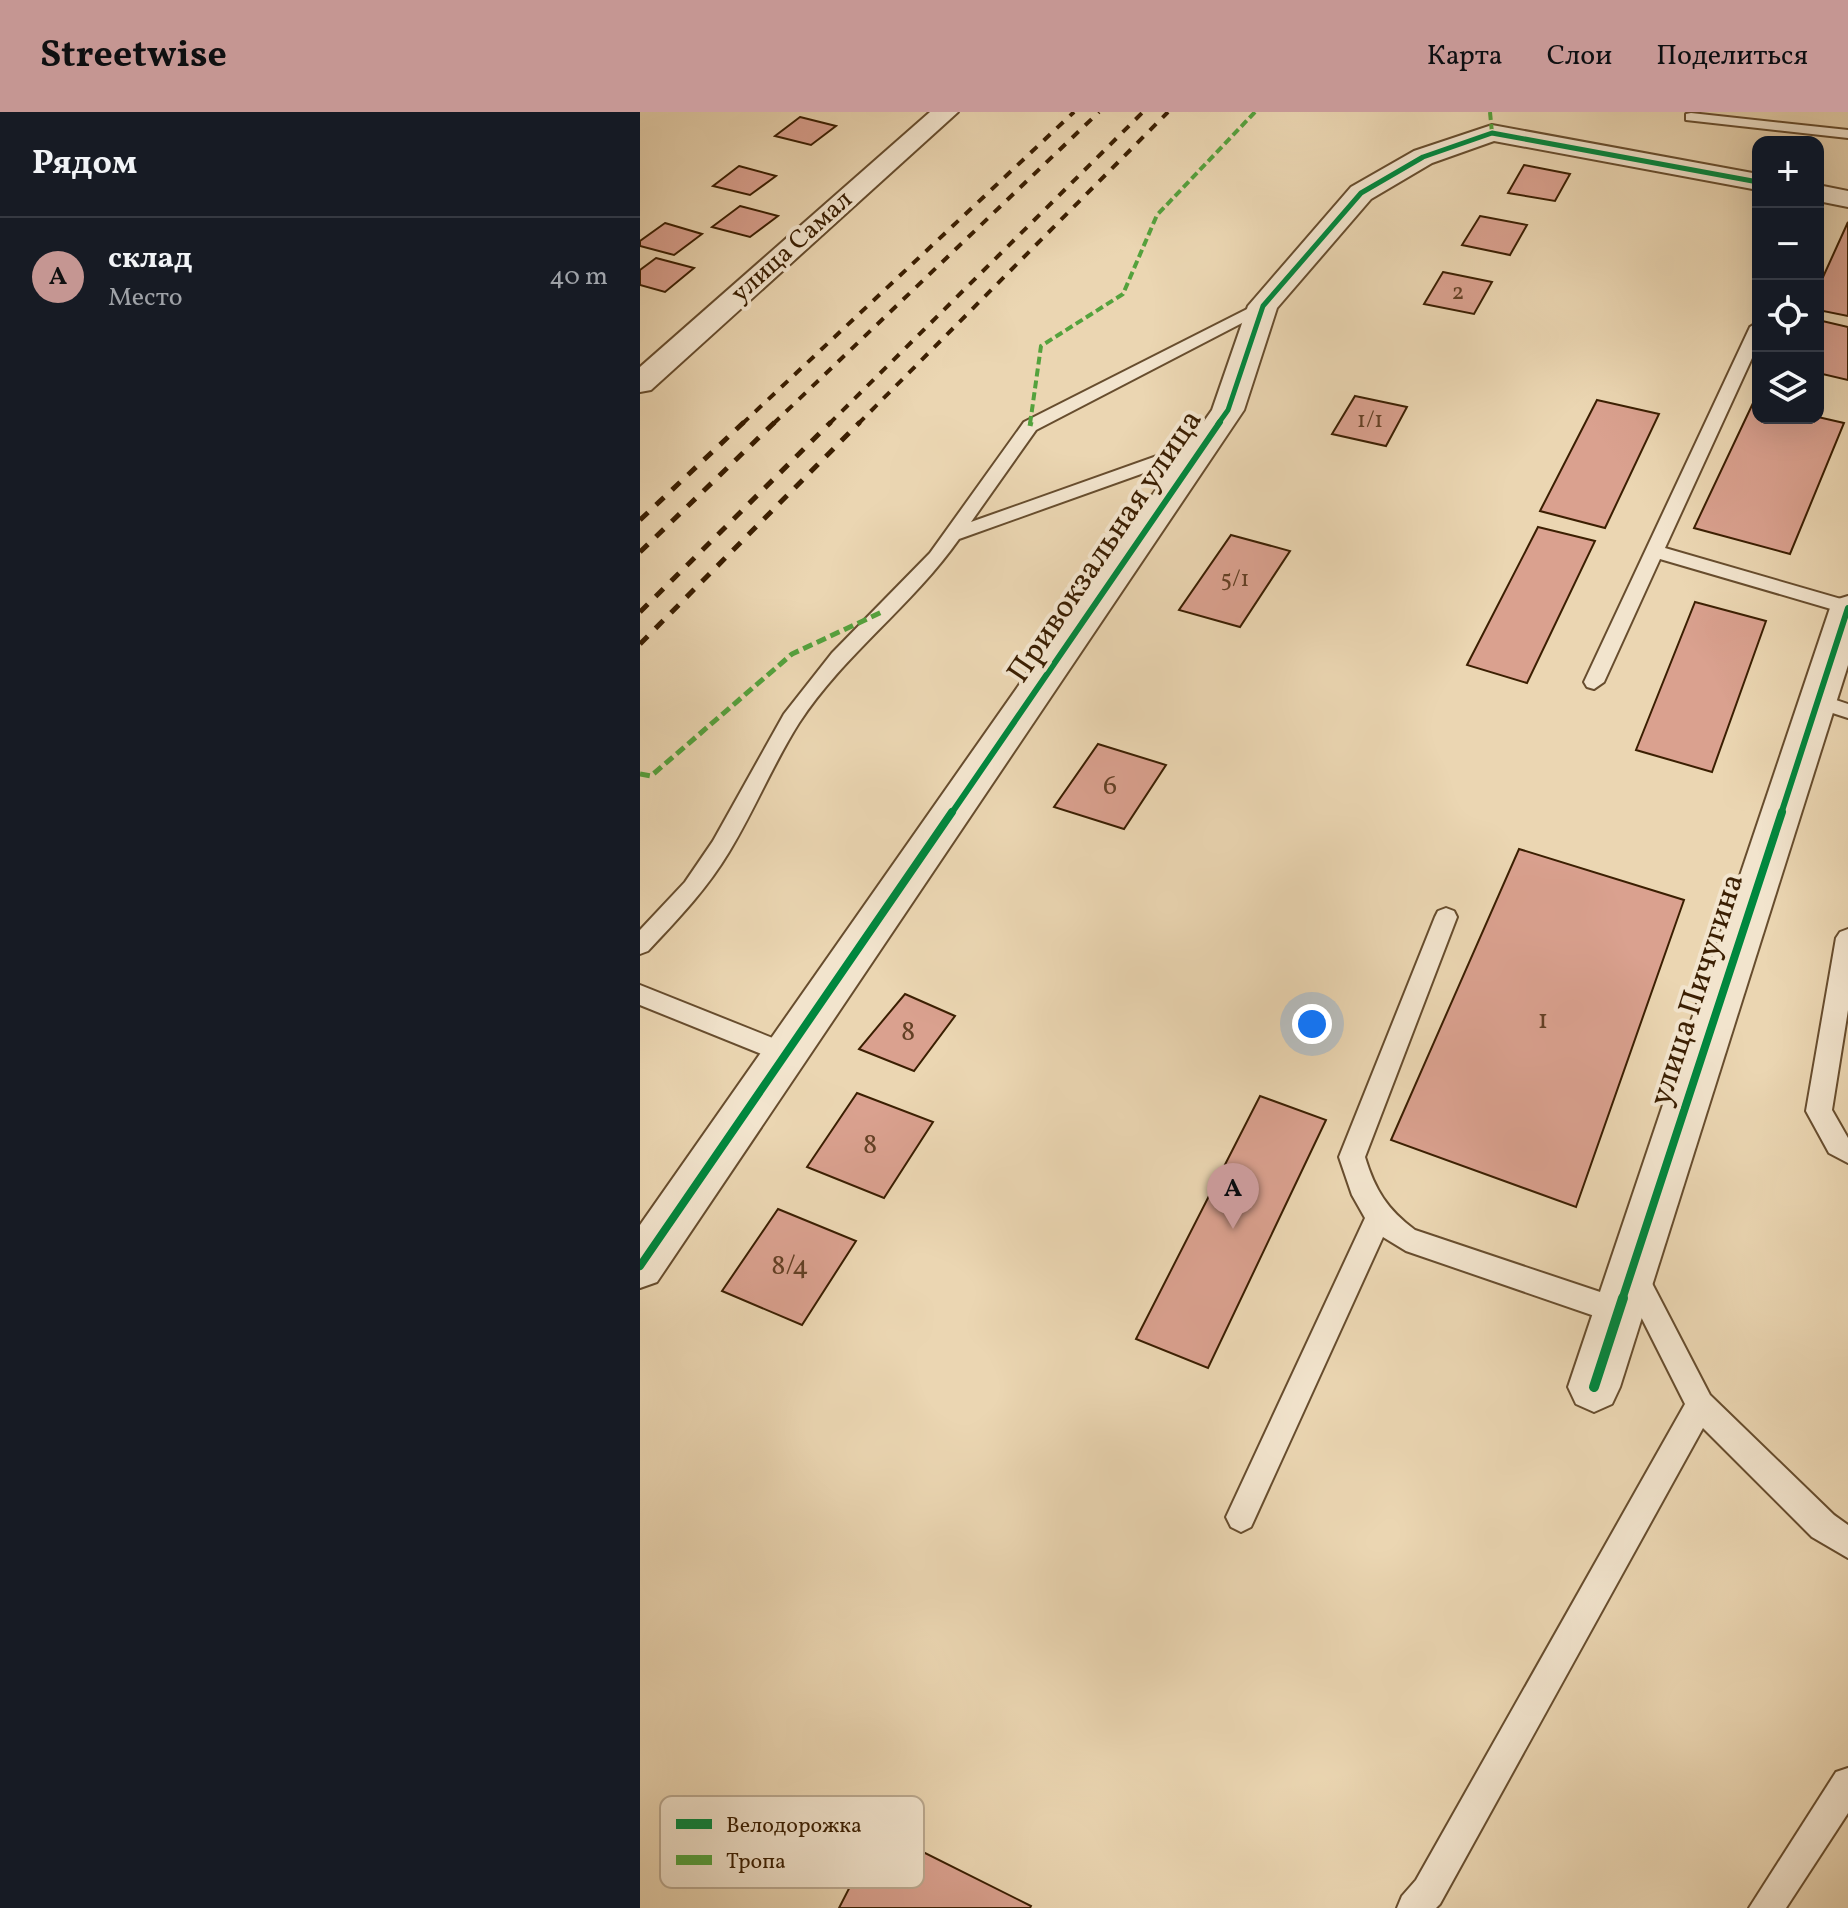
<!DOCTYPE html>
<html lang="ru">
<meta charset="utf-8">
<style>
:root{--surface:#171b24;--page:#242831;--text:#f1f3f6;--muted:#9ea1a6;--line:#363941;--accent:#c59692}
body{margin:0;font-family:Vollkorn,serif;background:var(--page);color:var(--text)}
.controls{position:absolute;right:24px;top:24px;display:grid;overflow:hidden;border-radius:16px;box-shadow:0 8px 32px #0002}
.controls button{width:72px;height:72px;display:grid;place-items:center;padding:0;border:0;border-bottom:2px solid var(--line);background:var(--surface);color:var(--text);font:40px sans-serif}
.you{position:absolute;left:672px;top:912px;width:28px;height:28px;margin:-20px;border:6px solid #fff;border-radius:50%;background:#1a73e8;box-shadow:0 0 0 12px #1a73e833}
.badge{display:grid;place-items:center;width:52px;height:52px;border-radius:50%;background:var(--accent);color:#111;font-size:26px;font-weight:700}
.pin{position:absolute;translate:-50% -66px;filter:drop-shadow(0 2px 4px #0008)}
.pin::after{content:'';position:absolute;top:42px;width:28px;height:24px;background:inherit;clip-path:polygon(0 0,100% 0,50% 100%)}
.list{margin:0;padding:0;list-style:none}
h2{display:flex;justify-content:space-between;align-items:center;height:104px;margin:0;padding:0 32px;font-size:34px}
h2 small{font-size:26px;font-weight:400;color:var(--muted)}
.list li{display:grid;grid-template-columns:52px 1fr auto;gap:24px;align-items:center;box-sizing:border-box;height:120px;padding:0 32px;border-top:2px solid var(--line)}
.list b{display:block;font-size:30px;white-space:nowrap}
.list p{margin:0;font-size:26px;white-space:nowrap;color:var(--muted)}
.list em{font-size:26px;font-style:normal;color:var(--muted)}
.icon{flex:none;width:44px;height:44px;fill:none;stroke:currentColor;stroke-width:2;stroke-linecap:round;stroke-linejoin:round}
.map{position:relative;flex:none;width:1208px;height:1796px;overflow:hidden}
header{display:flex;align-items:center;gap:48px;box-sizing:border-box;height:112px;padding:0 40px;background:var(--accent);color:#111}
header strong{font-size:38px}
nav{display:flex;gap:44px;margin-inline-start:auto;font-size:28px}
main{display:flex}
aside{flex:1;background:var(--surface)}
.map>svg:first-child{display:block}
</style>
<header>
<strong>Streetwise</strong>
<nav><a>Карта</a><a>Слои</a><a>Поделиться</a></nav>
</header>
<main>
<aside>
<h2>Рядом<small></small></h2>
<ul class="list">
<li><span class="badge">A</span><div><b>склад</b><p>Место</p></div><em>40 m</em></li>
</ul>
</aside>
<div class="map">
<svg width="1208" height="1796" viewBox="0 0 1208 1796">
<rect width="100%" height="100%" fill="#ebd6b2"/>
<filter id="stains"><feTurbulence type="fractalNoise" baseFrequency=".0025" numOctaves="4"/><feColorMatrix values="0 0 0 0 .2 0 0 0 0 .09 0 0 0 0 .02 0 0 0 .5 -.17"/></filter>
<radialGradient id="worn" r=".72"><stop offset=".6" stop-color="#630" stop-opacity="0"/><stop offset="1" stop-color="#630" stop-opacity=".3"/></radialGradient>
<g fill="#daa18f" stroke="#3b1f02" stroke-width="2">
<path d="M160,5L196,14L171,33L135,24Z"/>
<path d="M884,53L930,62L915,89L868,81Z"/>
<path d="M99,54L136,64L110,83L73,74Z"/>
<path d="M100,94L138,104L110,125L72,115Z"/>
<path d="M840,104L887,113L870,143L822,133Z"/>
<path d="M1208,110V204L1178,198V176Z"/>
<path d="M25,111L62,122L34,143L0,134V129Z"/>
<path d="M16,146L54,156L25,180L0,173V158Z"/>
<path d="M803,160L852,170L834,202L784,192Z"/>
<path d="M1178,208L1208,215V268L1178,261Z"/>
<path d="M715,284L767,295L746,334L692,322Z"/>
<path d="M957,288L1019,302L965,416L900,399Z"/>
<path d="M1114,289L1118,290V306L1178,305L1204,311L1150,442L1054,416Z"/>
<path d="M898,415L955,429L887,571L827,553Z"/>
<path d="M591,423L650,439L600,515L539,498Z"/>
<path d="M1055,490L1126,509L1072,660L996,638Z"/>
<path d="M458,632L526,653L484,717L414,695Z"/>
<path d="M879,737L1044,788L936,1095L751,1028Z"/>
<path d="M265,882L315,904L274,959L219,937Z"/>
<path d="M217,981L293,1010L244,1086L167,1055Z"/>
<path d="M620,984L686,1008L568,1256L496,1227Z"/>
<path d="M138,1097L216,1129L162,1213L82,1179Z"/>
<path d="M239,1718L391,1794L390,1796H199Z"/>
</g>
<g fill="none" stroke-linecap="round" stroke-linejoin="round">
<defs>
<g id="lane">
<path d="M1051,1L1208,18V26L1046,8V2Z"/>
<path d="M623,189L629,191V197L396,318L331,410L559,329H571L574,333L571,337L319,427C272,494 204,542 159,611C133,652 114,699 89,740C67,777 37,808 8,839L0,842V818L45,770L73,729L144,602L192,541L290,441L384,310Z"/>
<path d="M1118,210V233L1025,436L1208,489V502L1020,447L964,570L954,577L947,575L944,570L1110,215Z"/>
<path d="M1178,582L1208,592V606L1171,594L1168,589L1171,584Z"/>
<path d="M806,796L814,799L817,805L725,1045C735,1078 747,1097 775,1118L978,1186L988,1190L992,1199L988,1208L978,1212L766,1139L743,1125L611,1415L601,1420L591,1415L586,1405L725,1106L712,1083L699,1045L795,805L798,799Z"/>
<path d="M1208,817V898L1192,998L1208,1026V1051L1189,1041L1166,999L1196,826L1200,820Z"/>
<path d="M0,873L155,935L158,942L155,949L146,952L0,893Z"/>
<path d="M992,1149L1002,1152L1070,1283L1194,1403L1208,1413V1446L1172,1425L1063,1316L800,1792L796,1796H757L762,1784L776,1768L1045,1292L979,1161L982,1152Z"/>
<path d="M1208,1656V1701L1146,1796H1109L1196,1660Z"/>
</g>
<g id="street">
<path d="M290,0H318L11,278L0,280V255Z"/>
<path d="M852,13L1118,62V78L854,29L792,51L731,87L637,196L604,298L17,1170L0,1176V1113L572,298L608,194L711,75L774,39Z"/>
<path d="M1178,73L1208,79V95L1178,89Z"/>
<path d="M1208,484V553L980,1275L972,1292L954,1300L936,1292L928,1275L1190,496L1195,488Z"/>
</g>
</defs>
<use href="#lane" stroke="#674d2e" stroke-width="4"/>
<use href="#street" stroke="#674d2e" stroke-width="4"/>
<use href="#lane" fill="#f2e4cd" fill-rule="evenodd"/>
<use href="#street" fill="#f2e4cd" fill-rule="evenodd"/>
<g stroke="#3b1f02" stroke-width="4" stroke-dasharray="9 9" stroke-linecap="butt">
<path d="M102,312L434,0"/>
<path d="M133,312L459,0"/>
<path d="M189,312L503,0"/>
<path d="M218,312L528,0"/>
</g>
<g stroke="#3b1f02" stroke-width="5" stroke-dasharray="11 11" stroke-linecap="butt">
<path d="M0,408L104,310"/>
<path d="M0,440L135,310"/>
<path d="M0,500L191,310"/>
<path d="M0,532L220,310"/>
</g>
<g stroke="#54a23d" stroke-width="4" stroke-dasharray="8 4" stroke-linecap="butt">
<path d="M850,0L852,21"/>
<path d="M390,312L401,234L483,182L517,103L615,0"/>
</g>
<g stroke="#54a23d" stroke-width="5" stroke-dasharray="10 5" stroke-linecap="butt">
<path d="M390,314L391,310"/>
<path d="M0,662L11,664L152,542L242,500"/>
</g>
<defs>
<path id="cycleway-far3" d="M578,312L588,298L623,194L721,81L783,45L852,21L1118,70"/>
<g id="cycleway-far2">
<path d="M311,702L580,310"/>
<path d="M1141,702L1208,496"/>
</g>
<g id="cycleway-far1">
<path d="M0,1154L312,700"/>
<path d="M982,1188L1142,700"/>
</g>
<path id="cycleway" d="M954,1275L983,1186"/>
</defs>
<use href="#cycleway-far3" stroke="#f2e4cd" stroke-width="8"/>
<use href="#cycleway-far2" stroke="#f2e4cd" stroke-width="10"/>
<use href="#cycleway-far1" stroke="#f2e4cd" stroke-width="13"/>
<use href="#cycleway" stroke="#f2e4cd" stroke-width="15"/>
<use href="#cycleway-far3" stroke="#00873e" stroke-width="5"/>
<use href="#cycleway-far2" stroke="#00873e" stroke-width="6"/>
<use href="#cycleway-far1" stroke="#00873e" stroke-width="8"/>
<use href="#cycleway" stroke="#00873e" stroke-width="10"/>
</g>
<g text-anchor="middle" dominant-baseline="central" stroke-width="8" stroke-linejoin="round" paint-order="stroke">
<g font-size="24" fill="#634025">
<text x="818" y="181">2</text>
<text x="730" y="309">1/1</text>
<text x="595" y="468">5/1</text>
</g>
<g font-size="26" fill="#3b1f02" stroke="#f2e4cd">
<text transform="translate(152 135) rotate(-42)">улица Самал</text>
</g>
<g font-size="28" fill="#634025">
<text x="470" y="674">6</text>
<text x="903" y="908">1</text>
<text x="268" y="920">8</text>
<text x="230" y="1033">8</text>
<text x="150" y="1154">8/4</text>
</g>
<g font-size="32" fill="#3b1f02" stroke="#f2e4cd">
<text transform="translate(466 435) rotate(-56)">Привокзальная улица</text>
<text transform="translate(1058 878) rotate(-72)">улица Пичугина</text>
</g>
</g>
<rect x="20" y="1684" width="264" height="92" rx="12" fill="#f2e4cd" stroke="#bba990" stroke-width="2"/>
<rect x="36" y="1707" width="36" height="10" fill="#00873e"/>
<rect x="36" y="1743" width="36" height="10" fill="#54a23d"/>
<g font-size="22" fill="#3b1f02">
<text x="86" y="1720">Велодорожка</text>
<text x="86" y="1756">Тропа</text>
</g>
<rect width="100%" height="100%" filter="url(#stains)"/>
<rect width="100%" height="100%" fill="url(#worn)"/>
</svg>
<div class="controls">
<button>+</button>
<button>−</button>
<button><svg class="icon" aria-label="locate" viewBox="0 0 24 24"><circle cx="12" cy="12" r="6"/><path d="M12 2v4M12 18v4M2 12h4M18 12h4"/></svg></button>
<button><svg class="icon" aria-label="layers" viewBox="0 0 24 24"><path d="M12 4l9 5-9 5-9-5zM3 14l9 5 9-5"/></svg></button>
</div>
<div class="you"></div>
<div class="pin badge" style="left:593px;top:1117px">A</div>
</div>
</main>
